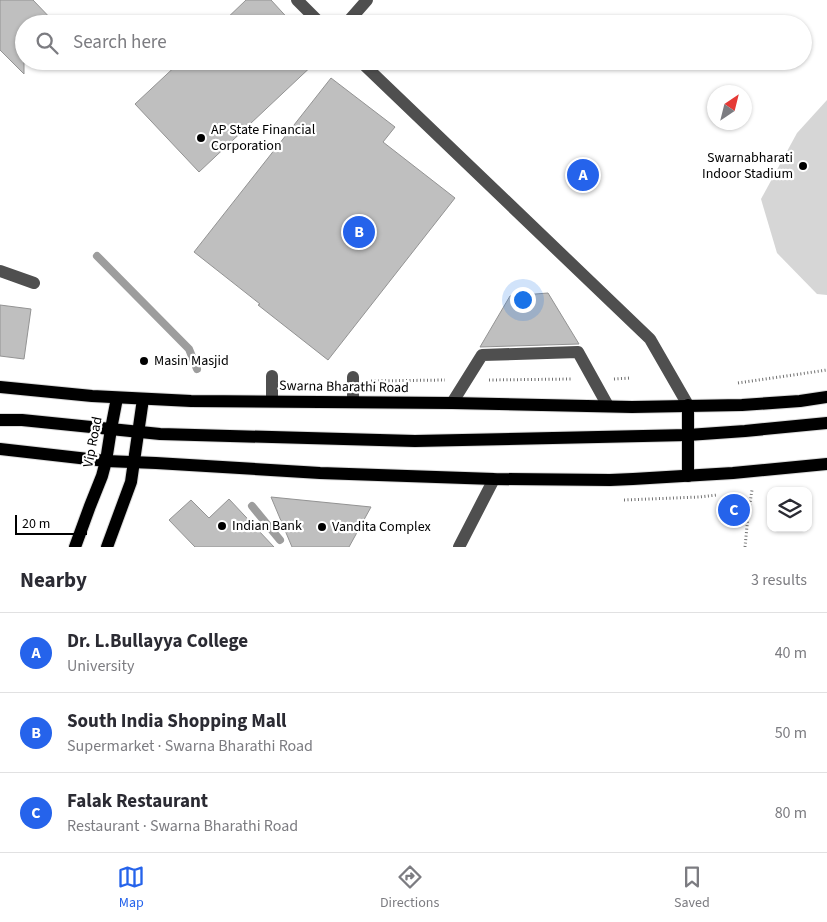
<!DOCTYPE html>
<meta charset="utf-8">
<style>
:root{--surface:#fff;--page:#f2f2f3;--text:#2b2b33;--muted:#7c7c81;--line:#e1e1e2;--accent:#2563eb}
body{margin:0;font-family:"Source Sans 3",sans-serif;background:var(--page);color:var(--text)}
.controls{position:absolute;right:15px;bottom:15px;display:grid;overflow:hidden;border-radius:10px;box-shadow:0 1px 4px #0004}
.controls button{width:45px;height:45px;display:grid;place-items:center;padding:0;border:0;border-bottom:1px solid var(--line);background:var(--surface);color:var(--text);font:25px sans-serif}
.compass{position:absolute;left:707px;top:85px;width:45px;height:45px;border-radius:50%;background:var(--surface);box-shadow:0 1px 4px #0004;rotate:35deg}
.scale{position:absolute;left:15px;bottom:12px;width:72px;box-sizing:border-box;padding-left:5px;border:2px solid #000;border-top:0;font-size:14px;line-height:18px;white-space:nowrap;color:#000;-webkit-text-stroke:4px #fff;paint-order:stroke}
.you{position:absolute;left:522px;top:299px;width:18px;height:18px;margin:-12px;border:4px solid #fff;border-radius:50%;background:#1a73e8;box-shadow:0 0 0 8px #1a73e833}
.badge{display:grid;place-items:center;width:32px;height:32px;border-radius:50%;background:var(--accent);color:#fff;font-size:16px;font-weight:700}
.pin{position:absolute;translate:-50% -50%;border:2px solid #fff;box-shadow:0 1px 5px #0006}
.list{margin:0;padding:0;list-style:none}
h2{display:flex;justify-content:space-between;align-items:center;height:65px;margin:0;padding:0 20px;font-size:21px}
h2 small{font-size:16px;font-weight:400;color:var(--muted)}
.list li{display:grid;grid-template-columns:32px 1fr auto;gap:15px;align-items:center;box-sizing:border-box;height:80px;padding:0 20px;border-top:1px solid var(--line)}
.list b{display:block;font-size:19px;white-space:nowrap}
.list p{margin:0;font-size:16px;white-space:nowrap;color:var(--muted)}
.list em{font-size:16px;font-style:normal;color:var(--muted)}
.icon{flex:none;width:28px;height:28px;fill:none;stroke:currentColor;stroke-width:2;stroke-linecap:round;stroke-linejoin:round}
.map{position:relative;flex:none;width:827px;height:547px;overflow:hidden}
.search{position:absolute;background:var(--surface);box-shadow:0 1px 4px #0004;left:15px;right:15px;top:15px;height:55px;display:flex;align-items:center;gap:12px;box-sizing:border-box;padding:0 18px;border-radius:28px;color:var(--muted);font-size:19px}
.sheet{height:305px;background:var(--surface)}
nav{display:flex;justify-content:space-around;align-items:center;box-sizing:border-box;height:70px;border-top:1px solid var(--line);background:var(--surface);font-size:14px;color:var(--muted)}
nav a{display:grid;justify-items:center;gap:2px}
nav .on{color:var(--accent)}
.map>svg:first-child{display:block}
</style>
<div class="map">
<svg width="827" height="547" viewBox="0 0 827 547">
<rect width="100%" height="100%" fill="#fff"/>
<path fill="#d6d6d6" d="M827,100V295L817,294L777,253L761,199L797,133Z"/>
<g fill="none" stroke-linecap="round" stroke-linejoin="round">
<g stroke="#9d9d9d" stroke-width="8">
<path d="M97,256L189,349L197,369"/>
<path d="M252,506L280,540"/>
</g>
</g>
<g fill="#bfbfbf" stroke="#939393">
<path d="M0,0H33L56,24H24V74L0,50Z"/>
<path d="M246,0H271L293,24H221Z"/>
<path d="M181,61H317L199,172L135,104Z"/>
<path d="M331,78L395,127L383,142L455,198L328,360L258,305L260,304L194,252Z"/>
<path d="M548,293L579,344L480,347L510,296Z"/>
<path d="M0,305L31,309L24,359L0,356Z"/>
<path d="M271,497L371,507L349,547H292Z"/>
<path d="M229,499L274,547H195L169,520L191,500L209,518Z"/>
</g>
<g fill="none" stroke-linecap="round" stroke-linejoin="round">
<defs>
<g id="major">
<path d="M0,387L92,396L191,401L452,403L632,407L742,405L800,401L827,397"/>
<path d="M0,420H22L160,434L415,441L688,435L745,431L827,423"/>
<path d="M0,449L106,461L156,463L320,473L494,479L610,480L633,479L733,473L827,464"/>
<path d="M688,476V405"/>
<path d="M75,547L90,506L102,476L106,461L111,429L117,398"/>
<path d="M107,547L131,482L143,399"/>
</g>
</defs>
<use href="#major" stroke="#dbdbdb" stroke-width="14"/>
<g stroke="#717171" stroke-width="3" stroke-dasharray="1 2.5" stroke-linecap="butt">
<path d="M614,379L631,378"/>
<path d="M489,380L573,379"/>
<path d="M371,381L445,380"/>
<path d="M738,383L827,370"/>
<path d="M624,500L699,497L717,495"/>
<path d="M745,547L748,516L752,490"/>
</g>
<g stroke="#4f4f4f" stroke-width="12">
<path d="M297,0L321,24"/>
<path d="M346,24L367,0"/>
<path d="M360,61L650,339L688,405"/>
<path d="M0,271L34,283"/>
<path d="M272,376V401"/>
<path d="M353,377V402"/>
<path d="M452,403L482,355L578,352L608,406"/>
<path d="M459,547L494,479"/>
</g>
<use href="#major" stroke="#000" stroke-width="12"/>
</g>
<g fill="#000" stroke="#fff" stroke-width="2">
<circle cx="201" cy="138" r="5"/>
<circle cx="803" cy="166" r="5"/>
<circle cx="144" cy="361" r="5"/>
<circle cx="222" cy="526" r="5"/>
<circle cx="322" cy="527" r="5"/>
</g>
<g text-anchor="middle" dominant-baseline="central" stroke-width="4.5" stroke-linejoin="round" paint-order="stroke">
<g font-size="14" fill="#000" stroke="#fff" text-anchor="start">
<text x="211" y="130">AP State Financial<tspan x="211" dy="16">Corporation</tspan></text>
<text x="793" y="158" text-anchor="end">Swarnabharati<tspan x="793" dy="16">Indoor Stadium</tspan></text>
<text x="154" y="361">Masin Masjid</text>
<text x="232" y="526">Indian Bank</text>
<text x="332" y="527">Vandita Complex</text>
</g>
<g font-size="14" fill="#000" stroke="#fff">
<text transform="translate(344 387) rotate(1)">Swarna Bharathi Road</text>
<text transform="translate(93 442) rotate(-79)">Vip Road</text>
</g>
</g>
</svg>
<div class="controls">
<button><svg class="icon" aria-label="layers" viewBox="0 0 24 24"><path d="M12 4l9 5-9 5-9-5zM3 14l9 5 9-5"/></svg></button>
</div>
<svg class="compass" viewBox="-18 -18 36 36"><path d="M0-13l5 13h-10z" fill="#e53935"/><path d="M0 13l5-13h-10z" fill="#7c7c81"/></svg>
<div class="scale">20 m</div>
<div class="you"></div>
<div class="pin badge" style="left:583px;top:175px">A</div>
<div class="pin badge" style="left:359px;top:232px">B</div>
<div class="pin badge" style="left:734px;top:510px">C</div>
<div class="search"><svg class="icon" aria-label="search" viewBox="0 0 24 24"><circle cx="10" cy="10" r="6"/><path d="M15 15l6 6"/></svg>Search here</div>
</div>
<section class="sheet">
<h2>Nearby<small>3 results</small></h2>
<ul class="list">
<li><span class="badge">A</span><div><b>Dr. L.Bullayya College</b><p>University</p></div><em>40 m</em></li>
<li><span class="badge">B</span><div><b>South India Shopping Mall</b><p>Supermarket · Swarna Bharathi Road</p></div><em>50 m</em></li>
<li><span class="badge">C</span><div><b>Falak Restaurant</b><p>Restaurant · Swarna Bharathi Road</p></div><em>80 m</em></li>
</ul>
</section>
<nav>
<a class="on"><svg class="icon" aria-label="map" viewBox="0 0 24 24"><path d="M3 6l6-2 6 2 6-2v14l-6 2-6-2-6 2zM9 4v14M15 6v14"/></svg>Map</a>
<a><svg class="icon" aria-label="directions" viewBox="0 0 24 24"><path d="M12 3l9 9-9 9-9-9zM9 14v-3h6M13 9l2 2-2 2"/></svg>Directions</a>
<a><svg class="icon" aria-label="saved" viewBox="0 0 24 24"><path d="M7 4h10v16l-5-4-5 4z"/></svg>Saved</a>
</nav>
